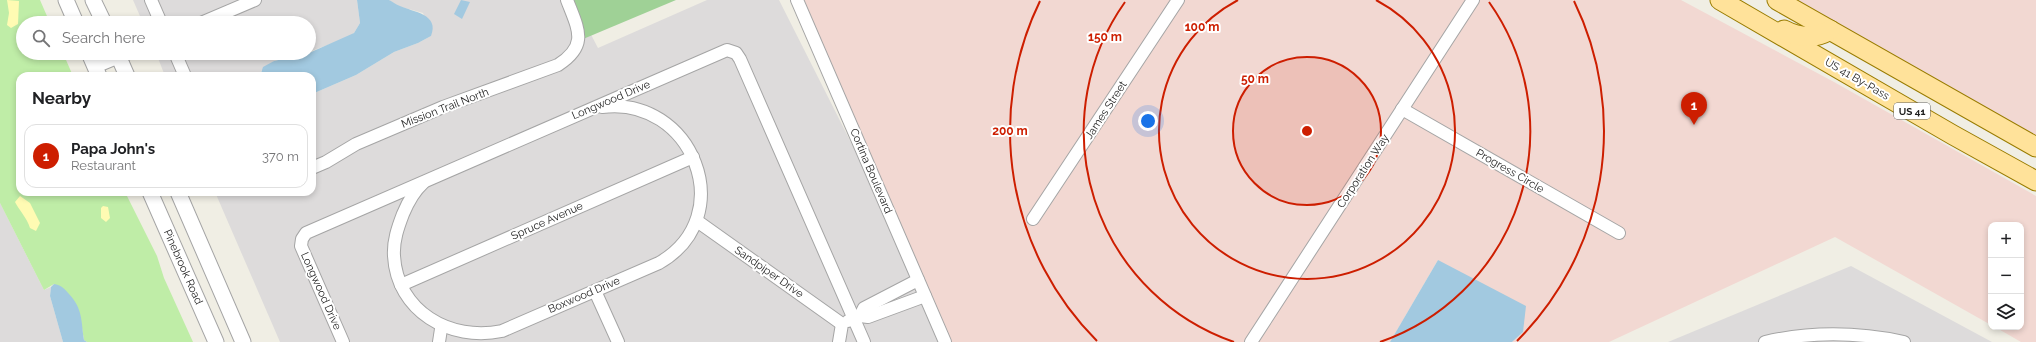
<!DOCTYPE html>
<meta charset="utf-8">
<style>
:root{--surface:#fff;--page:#f6f6f6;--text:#202124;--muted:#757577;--line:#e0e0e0;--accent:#cd1e00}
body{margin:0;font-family:Raleway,sans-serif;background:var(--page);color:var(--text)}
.controls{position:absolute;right:12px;bottom:12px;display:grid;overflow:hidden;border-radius:8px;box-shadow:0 2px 6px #0003}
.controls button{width:36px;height:36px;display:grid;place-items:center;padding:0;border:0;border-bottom:1px solid var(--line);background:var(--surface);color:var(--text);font:20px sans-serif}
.you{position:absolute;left:1148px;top:121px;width:14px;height:14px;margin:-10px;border:3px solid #fff;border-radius:50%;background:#1a73e8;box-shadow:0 0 0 6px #1a73e833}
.badge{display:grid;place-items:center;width:26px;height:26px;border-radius:50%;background:var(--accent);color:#fff;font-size:13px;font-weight:700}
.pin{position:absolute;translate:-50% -33px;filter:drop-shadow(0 1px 2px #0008)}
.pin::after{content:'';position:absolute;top:21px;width:14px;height:12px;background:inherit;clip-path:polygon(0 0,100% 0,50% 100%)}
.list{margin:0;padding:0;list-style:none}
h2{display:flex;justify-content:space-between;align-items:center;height:52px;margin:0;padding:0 16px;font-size:17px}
h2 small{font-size:13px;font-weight:400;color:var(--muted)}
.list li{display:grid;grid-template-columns:26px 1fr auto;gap:12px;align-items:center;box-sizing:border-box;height:64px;margin:0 8px 8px;padding:0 8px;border:1px solid var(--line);border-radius:12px}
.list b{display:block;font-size:15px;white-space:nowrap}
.list p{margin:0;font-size:13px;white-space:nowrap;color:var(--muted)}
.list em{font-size:13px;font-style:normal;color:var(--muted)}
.icon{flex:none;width:22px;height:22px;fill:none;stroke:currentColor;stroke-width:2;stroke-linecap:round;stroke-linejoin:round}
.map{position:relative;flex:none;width:2036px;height:342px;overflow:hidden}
.search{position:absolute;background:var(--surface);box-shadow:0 2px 6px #0003;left:16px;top:16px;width:300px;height:44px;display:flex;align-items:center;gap:10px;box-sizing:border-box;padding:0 14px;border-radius:22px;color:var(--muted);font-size:15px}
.panel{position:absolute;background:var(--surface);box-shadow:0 2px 6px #0003;left:16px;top:72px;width:300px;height:124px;border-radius:12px}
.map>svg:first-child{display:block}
</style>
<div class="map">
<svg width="2036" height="342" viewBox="0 0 2036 342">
<rect width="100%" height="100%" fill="#f0eee4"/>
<g fill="#dddbdb">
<path d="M133,0H357L360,23L354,33L349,37L309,52V23H143Z"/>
<path d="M389,0H573L598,48L707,0H779L925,289L946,342H280L215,192H312V94L356,75L394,52L418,43L431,36L423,13L398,6Z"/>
<path d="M156,53H307L274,61L261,71L260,76H165Z"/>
<path d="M0,203L44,290L51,287L50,296L63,342H0Z"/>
<path d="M1851,266L1992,342H1668Z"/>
</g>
<g fill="#f2d8d2">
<path d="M804,0H1681L1834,82L2036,196V342H2021L1995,327H2021V225H1991V325L1835,237L1609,342H1512L1523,332L1438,260L1390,342H946Z"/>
<path d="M1796,0H2036V136Z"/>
</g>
<path fill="#bfeda7" d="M0,0H40L50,23H23V53H63L73,76H20V192H125L157,256L164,278L193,342H87L84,340L82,328L54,284L44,290L0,203Z"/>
<path fill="#9fd196" d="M561,0H676L576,42Z"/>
<g fill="#fffbb3">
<path d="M7,0L19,1L18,24L11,28L7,25L9,13Z"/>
<path d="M20,196L30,203L40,223L36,231L30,228C27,218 19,210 15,202Z"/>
<path d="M103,206L108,207L110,218L106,222L101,218V208Z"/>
</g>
<g fill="#a2c9e0">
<path d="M357,0C366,0 380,0 389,0C392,1 396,5 400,6C413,12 440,14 431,36L418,43L394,52L356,75L312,94V76H260L263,67L274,61L309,53L354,33L360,23Z"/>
<path d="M461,0L470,2L462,19L454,14Z"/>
<path d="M1438,260L1526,306L1523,332L1512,342H1390Z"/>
<path d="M54,284C61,285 65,289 69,294C83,309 81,321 84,340L87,342H63L50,296L51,287Z"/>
</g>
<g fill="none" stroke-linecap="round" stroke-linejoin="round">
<defs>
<g id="minor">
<path d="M151,0L161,23"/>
<path d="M797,0L945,342"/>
<path d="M201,23L255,0"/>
<path d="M175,53L185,76"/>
<path d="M95,67L129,53"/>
<path d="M1402,109L1619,233"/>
<path d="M312,168L326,162L356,144L443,107L558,65C589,45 578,29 567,0"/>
<path d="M423,183C413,192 408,202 403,214C398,227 393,241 394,256C397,311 450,342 502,331L659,263C741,216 692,95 602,107"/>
<path d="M1033,219L1178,0"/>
<path d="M697,221L842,324"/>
<path d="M401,285L693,157"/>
<path d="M595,291L618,342"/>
<path d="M860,316L864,308L918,280"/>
<path d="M848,321L860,316L868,317L925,296"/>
<path d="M343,342L301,246L302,239L306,233L727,50L736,53L740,59L864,342"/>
<path d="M439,342L441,329"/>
<path d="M839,342L842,324"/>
<path d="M1251,342L1473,0"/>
<path d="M1765,342C1813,331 1857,332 1904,342"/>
</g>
<g id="tertiary">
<path d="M66,0L76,23"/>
<path d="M93,0L104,23"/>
<path d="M89,53L99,76"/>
<path d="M117,53L127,76"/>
<path d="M150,192L216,342"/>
<path d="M178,192L243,342"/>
</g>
<g id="primary">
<path d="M1720,0L1953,135L2036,181"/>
<path d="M1777,0L2036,147"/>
<path d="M1784,30C1799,38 1815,39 1830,30"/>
</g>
</defs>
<use href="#minor" stroke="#a5a5a5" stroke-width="14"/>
<use href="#tertiary" stroke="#a5a5a5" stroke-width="17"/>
<use href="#primary" stroke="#997c00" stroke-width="21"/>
<use href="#minor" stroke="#fff" stroke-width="12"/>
<use href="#tertiary" stroke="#fff" stroke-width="15"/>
<use href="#primary" stroke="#ffe29a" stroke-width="19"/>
</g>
<circle cx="1307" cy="131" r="74" fill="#cd1e00" fill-opacity=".12"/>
<g fill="none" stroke="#cd1e00" stroke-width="2">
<circle cx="1307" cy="131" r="74"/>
<path d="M1376 0A148 148 0 1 1 1238 0"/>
<path d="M1234 342A223 223 0 0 1 1125 2M1489 2A223 223 0 0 1 1380 342"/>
<path d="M1097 341A297 297 0 0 1 1040 1M1574 1A297 297 0 0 1 1517 341"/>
</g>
<g text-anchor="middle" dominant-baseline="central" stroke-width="4" stroke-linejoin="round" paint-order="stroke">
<rect fill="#fff" stroke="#626262" stroke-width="1" x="1894" y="103" width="36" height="16" rx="3"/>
<g font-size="10" font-weight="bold" fill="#1e1e1e">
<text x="1912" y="111">US 41</text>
</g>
<g font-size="11" fill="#1e1e1e" stroke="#fff">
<text transform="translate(1857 79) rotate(30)">US 41 By-Pass</text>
<text transform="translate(611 100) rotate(-23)">Longwood Drive</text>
<text transform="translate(445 108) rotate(-21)">Mission Trail North</text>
<text transform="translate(1106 110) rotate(-57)">James Street</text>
<text transform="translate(871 171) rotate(67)">Cortina Boulevard</text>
<text transform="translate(1363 171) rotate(-57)">Corporation Way</text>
<text transform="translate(1510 171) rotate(30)">Progress Circle</text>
<text transform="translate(547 221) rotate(-24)">Spruce Avenue</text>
<text transform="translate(183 267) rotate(66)">Pinebrook Road</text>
<text transform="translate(769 272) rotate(35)">Sandpiper Drive</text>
<text transform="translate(321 291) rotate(66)">Longwood Drive</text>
<text transform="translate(584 295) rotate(-23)">Boxwood Drive</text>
</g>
</g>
<circle cx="1307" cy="131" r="6" fill="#cd1e00" stroke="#fff" stroke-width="2"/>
<g font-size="12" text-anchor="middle" font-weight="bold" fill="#cd1e00" stroke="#fff" stroke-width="4" stroke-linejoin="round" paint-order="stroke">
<text x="1202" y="31">100 m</text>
<text x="1105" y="41">150 m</text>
<text x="1255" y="83">50 m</text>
<text x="1010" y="135">200 m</text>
</g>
</svg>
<div class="controls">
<button>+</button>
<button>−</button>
<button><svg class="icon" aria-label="layers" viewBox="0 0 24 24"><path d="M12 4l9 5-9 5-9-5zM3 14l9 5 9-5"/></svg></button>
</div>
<div class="you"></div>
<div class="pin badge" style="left:1694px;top:125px">1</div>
<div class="search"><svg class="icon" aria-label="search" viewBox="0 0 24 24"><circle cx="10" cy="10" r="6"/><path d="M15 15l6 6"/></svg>Search here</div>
<section class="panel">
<h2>Nearby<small></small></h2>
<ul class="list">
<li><span class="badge">1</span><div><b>Papa John's</b><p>Restaurant</p></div><em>370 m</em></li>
</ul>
</section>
</div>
